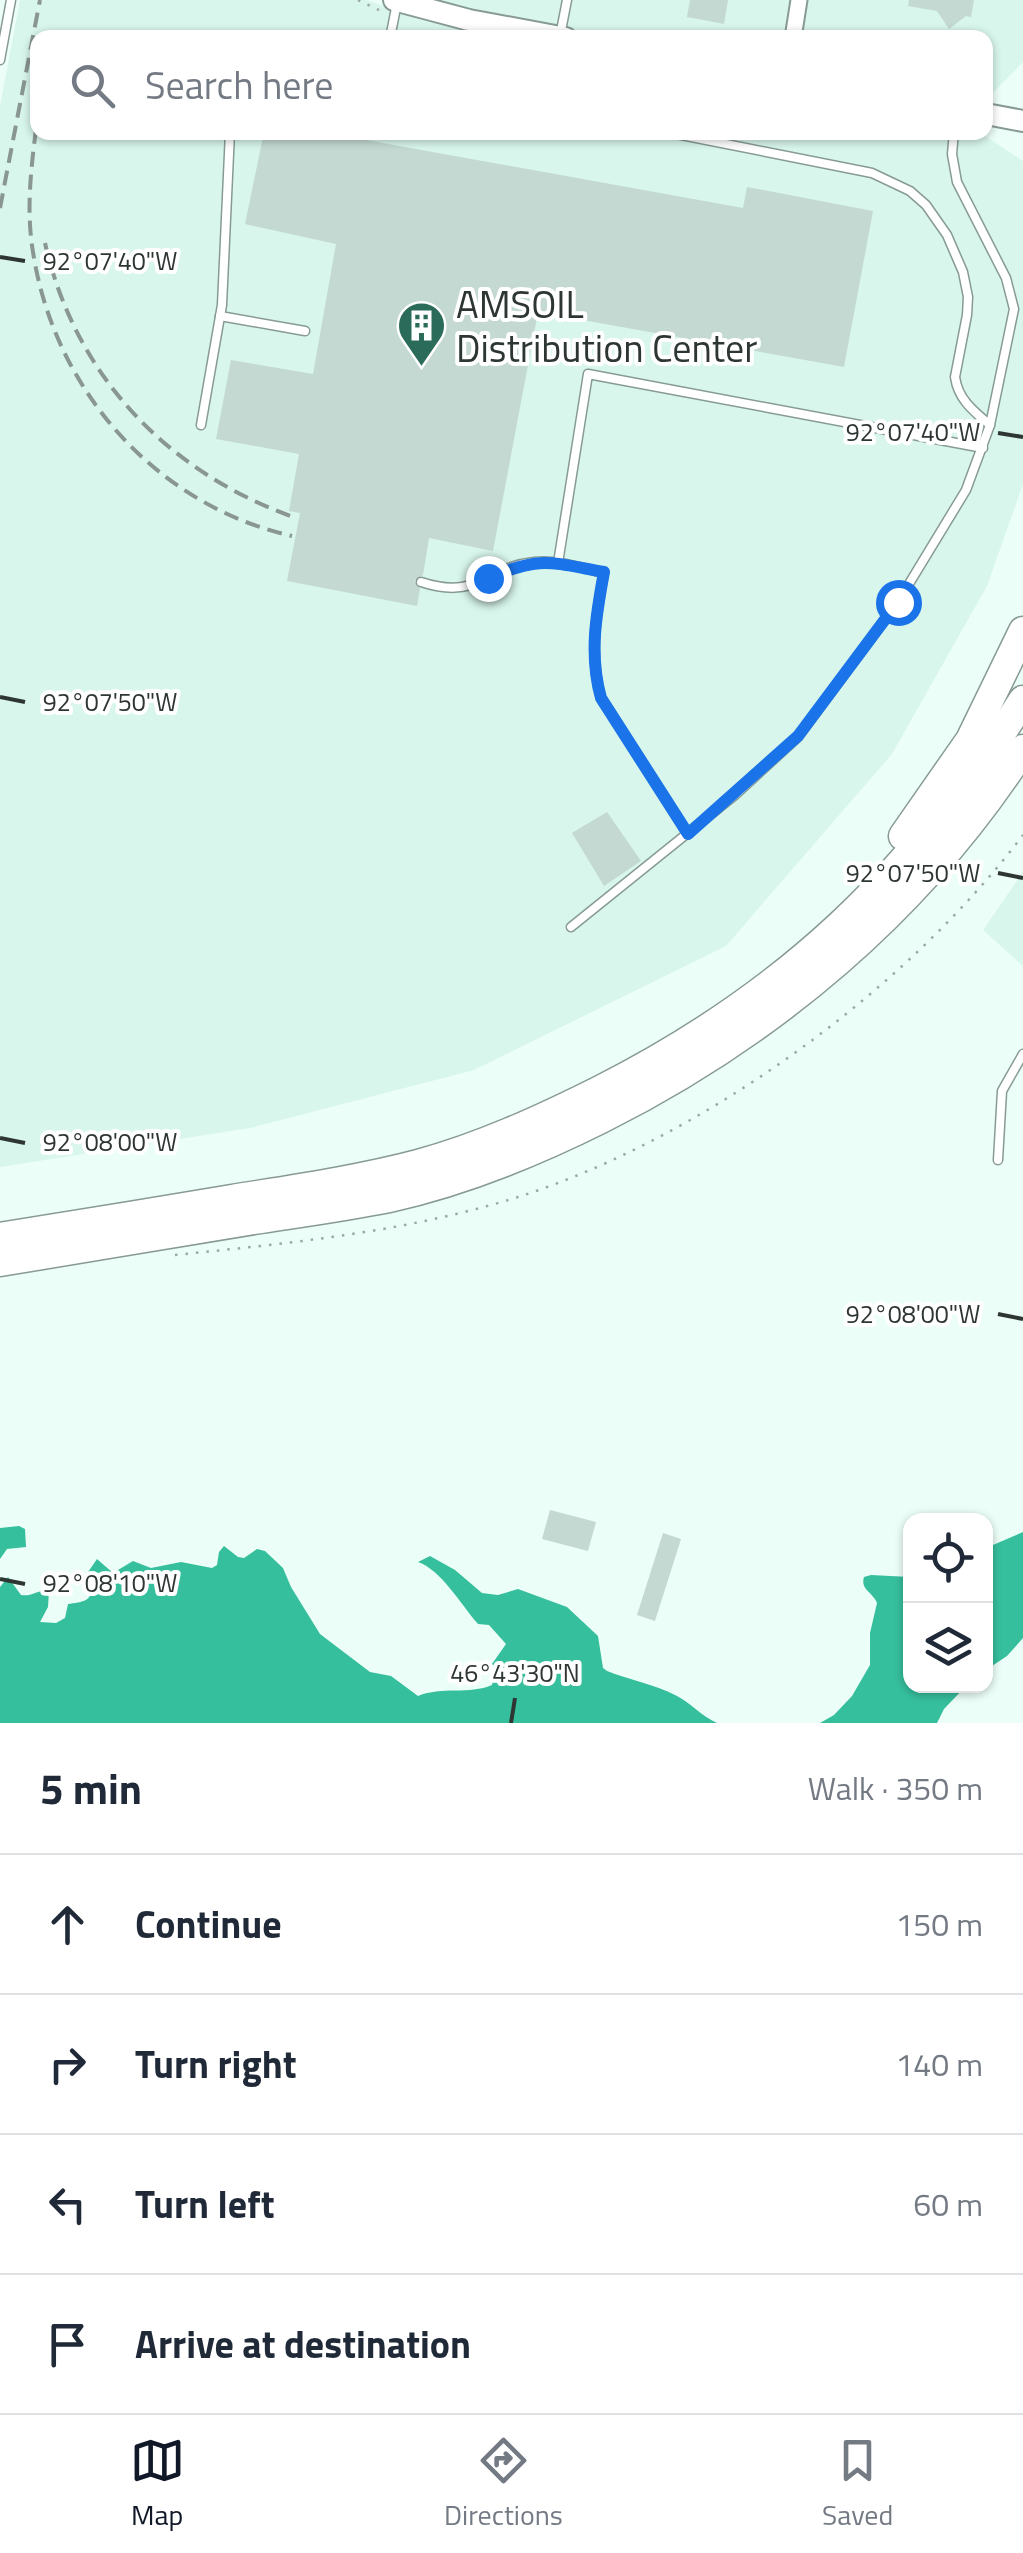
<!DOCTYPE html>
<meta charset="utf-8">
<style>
:root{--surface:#fff;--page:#f6f6f7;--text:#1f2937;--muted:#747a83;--line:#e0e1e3;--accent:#111827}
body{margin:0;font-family:"Titillium Web",sans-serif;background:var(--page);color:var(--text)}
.controls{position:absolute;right:30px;bottom:30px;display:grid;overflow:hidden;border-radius:20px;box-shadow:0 2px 8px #0004}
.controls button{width:90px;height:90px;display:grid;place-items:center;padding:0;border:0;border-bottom:2px solid var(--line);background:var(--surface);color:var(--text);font:50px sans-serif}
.stop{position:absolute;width:30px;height:30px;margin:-22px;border:8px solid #1a73e8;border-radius:50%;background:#fff}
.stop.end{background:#1a73e8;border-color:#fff;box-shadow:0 2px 10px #0008}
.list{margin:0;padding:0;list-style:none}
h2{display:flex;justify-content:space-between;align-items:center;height:130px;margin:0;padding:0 40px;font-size:42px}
h2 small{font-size:32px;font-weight:400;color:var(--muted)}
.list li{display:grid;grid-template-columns:65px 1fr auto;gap:30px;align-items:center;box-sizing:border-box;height:140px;padding:0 40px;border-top:2px solid var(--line)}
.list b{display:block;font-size:38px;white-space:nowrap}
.list em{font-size:32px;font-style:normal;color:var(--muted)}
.icon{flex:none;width:55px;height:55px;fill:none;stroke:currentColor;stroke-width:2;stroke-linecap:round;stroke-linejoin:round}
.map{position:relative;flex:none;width:1023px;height:1723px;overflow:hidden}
.search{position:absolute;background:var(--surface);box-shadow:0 2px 8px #0004;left:30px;right:30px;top:30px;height:110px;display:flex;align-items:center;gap:25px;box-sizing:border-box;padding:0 35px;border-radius:20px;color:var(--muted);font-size:38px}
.sheet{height:690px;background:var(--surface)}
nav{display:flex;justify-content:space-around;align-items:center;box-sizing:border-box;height:140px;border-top:2px solid var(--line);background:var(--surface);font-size:28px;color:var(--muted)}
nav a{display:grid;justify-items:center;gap:5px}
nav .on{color:var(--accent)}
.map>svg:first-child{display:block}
</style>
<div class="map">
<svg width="1023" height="1723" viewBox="0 0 1023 1723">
<rect width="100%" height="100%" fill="#ecfef8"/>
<g fill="#d8f6eb">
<path d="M20,0H367L421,20L504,37L38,38V132H979L1023,161V484L987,586L892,754L726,946L474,1070L250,1128L0,1167V106Z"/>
<path d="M424,0H1023V62L986,100V38L611,37Z"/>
<path d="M1023,872V966L983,930Z"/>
</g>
<g fill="#36bf9d">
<path d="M19,1526L25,1529L26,1547L7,1549L0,1559V1528Z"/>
<path d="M1023,1532V1638L1007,1656L986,1670V1548Z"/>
<path d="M224,1546L238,1557L244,1558L257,1549L265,1551L283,1568L291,1587L320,1634L370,1672L391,1676L418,1696C442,1686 469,1695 492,1685L496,1668L492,1664L506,1644L489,1625L478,1624C460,1603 441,1570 418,1562L430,1556L455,1570L482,1593L498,1595L518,1589L567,1607L598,1636L603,1668L607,1671C630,1680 654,1684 677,1696C691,1703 701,1716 717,1723H0V1587L8,1577L21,1595C32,1597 38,1589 49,1591L48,1607L40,1622L56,1623L65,1618L68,1604C82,1602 92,1602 93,1585L86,1575L97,1559L113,1573L133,1561L151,1568L181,1562L212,1568L217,1565L219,1552Z"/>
<path d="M871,1575L910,1577V1686H966L944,1709L937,1723H820L834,1715L852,1696L870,1665V1633L877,1603C873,1592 860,1590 864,1577Z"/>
</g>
<g fill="#c3d9d1">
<path d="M690,0H728L724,24L687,17Z"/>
<path d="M909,0H974L971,17L966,16L949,29L937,11L908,6Z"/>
<path d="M264,132H322L743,208L747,187L873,211L844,367L538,312L493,551L429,538L423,575L414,581L420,589L417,606L287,581L300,513L289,511L299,454L216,439L231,360L313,374L336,244L245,224Z"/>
<path d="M607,812L641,861L604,886L572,833Z"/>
<path d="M550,1510L596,1522L588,1551L542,1539Z"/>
<path d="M663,1533L681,1539L655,1621L637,1615Z"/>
</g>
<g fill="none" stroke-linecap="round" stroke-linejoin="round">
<defs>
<g id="service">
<path d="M560,36L567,0"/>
<path d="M390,38L397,3"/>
<path d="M0,60L11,0"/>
<path d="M666,132L872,173L910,191L926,205L947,235L963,272L968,297L967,315L955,377C958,399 973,411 990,425"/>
<path d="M220,316L305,331"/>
<path d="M201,425L222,305L230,132"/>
<path d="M558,563L588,374L983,448"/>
<path d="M421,582C479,601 485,567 534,562C556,559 582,568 604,573C596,615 589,655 601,698L688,834"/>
<path d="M571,927L735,795L798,737L898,602L966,490L990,425L1014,309L1006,278L957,182L952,154L954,132"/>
<path d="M998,1160L1002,1091L1023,1054"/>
</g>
<path id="minor" d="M793,38L799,0"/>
<g id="tertiary">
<path d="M394,0L469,20L566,38"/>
<path d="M986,114L1023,121"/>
</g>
<g id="motorway">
<path d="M903,836L970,740L1023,631"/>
<path d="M0,1237C77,1225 155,1212 232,1199C294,1189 357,1180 418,1164C481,1147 542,1119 600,1090C786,996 912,875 1023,700"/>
<path d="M0,1262C85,1248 169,1234 254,1220C299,1213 344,1207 389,1198C462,1182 535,1152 601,1119C772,1033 919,910 1023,749"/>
</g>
</defs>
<use href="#service" stroke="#879b94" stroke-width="11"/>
<use href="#minor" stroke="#879b94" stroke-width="19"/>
<use href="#tertiary" stroke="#879b94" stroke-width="24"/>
<use href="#motorway" stroke="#879b94" stroke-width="31"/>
<g stroke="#9ba9a4" stroke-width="2.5" stroke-dasharray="2.5 8" stroke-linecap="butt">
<path d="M358,0L379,10"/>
<path d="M175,1255C291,1243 406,1232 518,1197C703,1138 906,990 1023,835"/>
</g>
<use href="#service" stroke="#fff" stroke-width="8"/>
<use href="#minor" stroke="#fff" stroke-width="15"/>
<use href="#tertiary" stroke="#fff" stroke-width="20"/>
<use href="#motorway" stroke="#fff" stroke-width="28"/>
<g stroke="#899692" stroke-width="4" stroke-dasharray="15 8" stroke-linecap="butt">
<path d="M36,129C31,169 26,211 33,252C54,389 155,505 292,536"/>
<path d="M0,208L40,0"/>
<path d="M45,243C75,376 168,473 296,518"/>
</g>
</g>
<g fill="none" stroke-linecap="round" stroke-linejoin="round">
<path stroke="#1a73e8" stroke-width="12" d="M488,578C541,556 549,562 604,572C596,615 589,655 601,698L688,834L798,736L898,602"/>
</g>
<path fill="none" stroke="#2e3633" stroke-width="4" d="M0,257L25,261M998,433L1023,437M0,697L25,702M998,873L1023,878M0,1138L25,1143M998,1314L1023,1319M0,1579L25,1584M511,1723L515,1698"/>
<defs>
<symbol id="building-pin" viewBox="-11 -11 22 30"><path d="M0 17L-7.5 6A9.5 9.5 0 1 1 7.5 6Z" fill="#2b6b59" stroke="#fff"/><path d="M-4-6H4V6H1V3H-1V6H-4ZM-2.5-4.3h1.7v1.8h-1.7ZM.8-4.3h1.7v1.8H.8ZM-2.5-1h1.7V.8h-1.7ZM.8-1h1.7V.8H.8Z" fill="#fff"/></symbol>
</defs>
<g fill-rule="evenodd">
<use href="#building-pin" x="394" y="298" width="55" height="75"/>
</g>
<g text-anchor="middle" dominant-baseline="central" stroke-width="8" stroke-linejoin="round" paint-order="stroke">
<g font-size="38" fill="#2e3633" stroke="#fff" text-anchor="start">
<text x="456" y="304">AMSOIL<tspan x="456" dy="44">Distribution Center</tspan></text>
</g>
</g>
<g font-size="25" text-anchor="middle" fill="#2e3633" stroke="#fff" stroke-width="8" stroke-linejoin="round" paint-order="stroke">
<text x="110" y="270">92°07'40"W</text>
<text x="913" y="441">92°07'40"W</text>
<text x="110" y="711">92°07'50"W</text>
<text x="913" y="882">92°07'50"W</text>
<text x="110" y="1151">92°08'00"W</text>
<text x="913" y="1323">92°08'00"W</text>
<text x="110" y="1592">92°08'10"W</text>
<text x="515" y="1682">46°43'30"N</text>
</g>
</svg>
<div class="controls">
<button><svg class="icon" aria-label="locate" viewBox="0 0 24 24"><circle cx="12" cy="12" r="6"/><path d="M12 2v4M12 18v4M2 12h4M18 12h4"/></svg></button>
<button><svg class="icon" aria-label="layers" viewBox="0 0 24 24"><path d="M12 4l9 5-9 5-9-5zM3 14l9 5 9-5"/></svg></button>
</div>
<div class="stop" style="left:898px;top:602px"></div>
<div class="stop end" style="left:488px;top:578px"></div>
<div class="search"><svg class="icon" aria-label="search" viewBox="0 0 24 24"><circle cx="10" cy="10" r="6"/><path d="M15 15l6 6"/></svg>Search here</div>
</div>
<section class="sheet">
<h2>5 min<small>Walk · 350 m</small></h2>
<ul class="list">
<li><svg class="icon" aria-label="ahead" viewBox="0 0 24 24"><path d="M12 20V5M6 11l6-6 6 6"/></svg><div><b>Continue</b></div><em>150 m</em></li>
<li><svg class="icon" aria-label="right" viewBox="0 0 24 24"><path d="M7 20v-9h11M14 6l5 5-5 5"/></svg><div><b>Turn right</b></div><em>140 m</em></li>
<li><svg class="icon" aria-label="left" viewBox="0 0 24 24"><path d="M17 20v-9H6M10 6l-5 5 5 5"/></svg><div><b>Turn left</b></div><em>60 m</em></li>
<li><svg class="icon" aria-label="arrive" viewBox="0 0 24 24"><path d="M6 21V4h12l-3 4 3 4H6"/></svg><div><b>Arrive at destination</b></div></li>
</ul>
</section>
<nav>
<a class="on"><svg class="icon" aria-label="map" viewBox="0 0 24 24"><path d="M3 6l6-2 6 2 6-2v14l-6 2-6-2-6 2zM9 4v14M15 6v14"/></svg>Map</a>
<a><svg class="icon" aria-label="directions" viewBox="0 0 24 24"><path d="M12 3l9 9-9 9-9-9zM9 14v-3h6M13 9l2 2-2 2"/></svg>Directions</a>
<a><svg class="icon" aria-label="saved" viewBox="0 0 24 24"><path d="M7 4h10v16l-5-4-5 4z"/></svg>Saved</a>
</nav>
